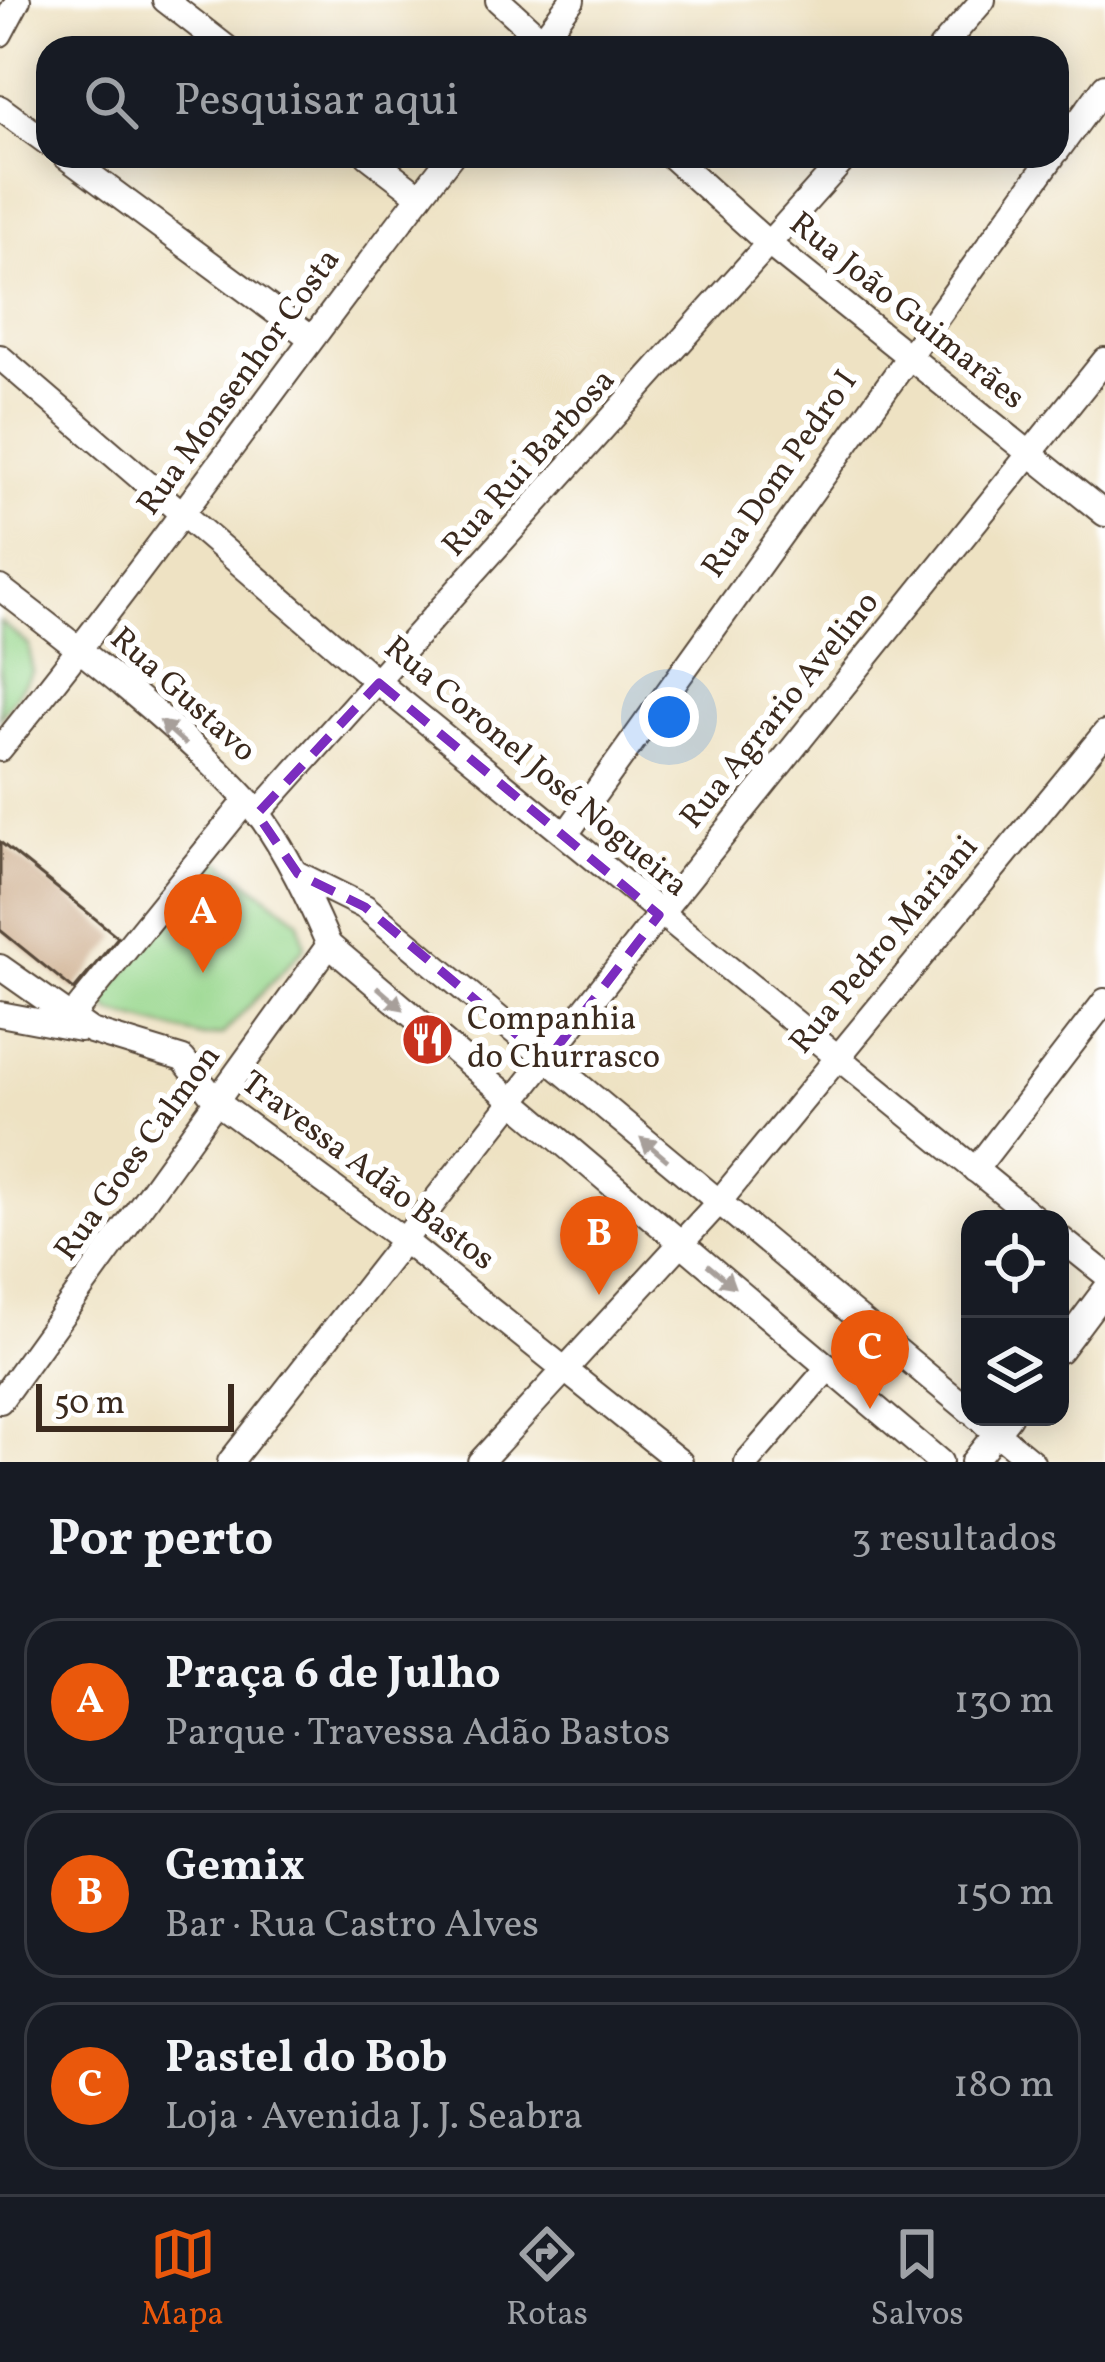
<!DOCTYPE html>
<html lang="pt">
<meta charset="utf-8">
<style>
:root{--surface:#171b24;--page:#242831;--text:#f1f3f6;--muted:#9ea1a6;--line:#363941;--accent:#ea580c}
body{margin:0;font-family:Vollkorn,serif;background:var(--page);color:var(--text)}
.controls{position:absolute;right:36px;bottom:36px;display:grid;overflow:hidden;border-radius:24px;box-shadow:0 6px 30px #0003}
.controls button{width:108px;height:108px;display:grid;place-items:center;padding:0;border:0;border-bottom:3px solid var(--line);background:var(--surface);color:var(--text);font:60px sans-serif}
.scale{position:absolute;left:36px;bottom:30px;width:198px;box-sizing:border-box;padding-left:12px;border:6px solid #3b2a1e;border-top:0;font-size:33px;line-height:42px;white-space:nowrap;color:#3b2a1e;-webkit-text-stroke:9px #fff;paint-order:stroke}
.you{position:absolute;left:669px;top:717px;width:42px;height:42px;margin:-30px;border:9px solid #fff;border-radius:50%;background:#1a73e8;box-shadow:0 0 0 18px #1a73e833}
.badge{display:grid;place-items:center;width:78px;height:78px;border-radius:50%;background:var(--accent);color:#fff;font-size:39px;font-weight:700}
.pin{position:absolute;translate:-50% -99px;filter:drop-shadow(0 3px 6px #0008)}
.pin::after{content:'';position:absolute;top:63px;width:42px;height:36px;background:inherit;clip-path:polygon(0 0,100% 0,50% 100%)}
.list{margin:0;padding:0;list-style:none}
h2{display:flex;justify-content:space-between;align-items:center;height:156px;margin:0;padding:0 48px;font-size:51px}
h2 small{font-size:39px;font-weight:400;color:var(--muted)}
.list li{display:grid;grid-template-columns:78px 1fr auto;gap:36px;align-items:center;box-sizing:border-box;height:168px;margin:0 24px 24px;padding:0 24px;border:3px solid var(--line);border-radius:36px}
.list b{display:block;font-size:45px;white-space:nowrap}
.list p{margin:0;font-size:39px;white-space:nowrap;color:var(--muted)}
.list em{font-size:39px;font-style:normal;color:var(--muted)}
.icon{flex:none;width:66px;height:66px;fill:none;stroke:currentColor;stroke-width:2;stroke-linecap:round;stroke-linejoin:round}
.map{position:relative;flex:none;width:1105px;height:1462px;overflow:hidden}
.search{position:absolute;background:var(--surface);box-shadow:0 6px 30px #0003;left:36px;right:36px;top:36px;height:132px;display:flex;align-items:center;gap:30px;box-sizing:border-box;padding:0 42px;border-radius:36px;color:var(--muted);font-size:45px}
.sheet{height:732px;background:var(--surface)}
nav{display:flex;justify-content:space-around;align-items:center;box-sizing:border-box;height:168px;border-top:3px solid var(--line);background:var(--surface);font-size:33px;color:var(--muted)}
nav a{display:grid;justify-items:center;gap:6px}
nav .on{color:var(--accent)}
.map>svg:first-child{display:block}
</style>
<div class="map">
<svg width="1105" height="1462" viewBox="0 0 1105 1462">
<rect width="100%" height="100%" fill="#fff"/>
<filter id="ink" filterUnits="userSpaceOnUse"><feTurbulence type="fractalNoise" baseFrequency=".00833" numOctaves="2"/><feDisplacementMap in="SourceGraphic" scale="24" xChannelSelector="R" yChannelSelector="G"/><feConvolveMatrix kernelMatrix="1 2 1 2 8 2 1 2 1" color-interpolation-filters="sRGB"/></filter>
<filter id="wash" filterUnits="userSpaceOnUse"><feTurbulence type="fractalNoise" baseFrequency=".004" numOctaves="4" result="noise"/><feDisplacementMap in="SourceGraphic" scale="48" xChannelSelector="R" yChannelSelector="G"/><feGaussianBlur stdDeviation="2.7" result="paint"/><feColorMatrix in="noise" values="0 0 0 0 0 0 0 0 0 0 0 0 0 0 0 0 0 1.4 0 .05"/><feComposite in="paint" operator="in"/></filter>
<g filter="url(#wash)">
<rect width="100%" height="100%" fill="#eee2c3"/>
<g fill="#98d78d" stroke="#6a8056" stroke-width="3">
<path d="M0,622L29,645L32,672L0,718Z"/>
<path d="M218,860L299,920L305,947L222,1035L203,1037L110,1012L103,998Z"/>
</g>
<g id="blocks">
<path fill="#c6a27d" d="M0,842L118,937L74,990L0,930Z"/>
</g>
</g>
<g filter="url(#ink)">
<use href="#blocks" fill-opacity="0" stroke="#564637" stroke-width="3"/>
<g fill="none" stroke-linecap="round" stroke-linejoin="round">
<defs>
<g id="minor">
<path d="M165,0L227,48"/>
<path d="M498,0L551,48"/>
<path d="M0,34L18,0"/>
<path d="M536,48L572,0"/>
<path d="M941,48L983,0"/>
<path d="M0,108L48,143"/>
<path d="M1057,151L1105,86"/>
<path d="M65,156L311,338"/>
<path d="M368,156L420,196"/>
<path d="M671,156L770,245L1105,514"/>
<path d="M0,357L379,683L1036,1219"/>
<path d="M0,588C81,650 178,725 247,800C279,835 310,901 329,945L940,1462"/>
<path d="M0,749C157,556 298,352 451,156"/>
<path d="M257,814L847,156"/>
<path d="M566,834L1053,156"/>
<path d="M298,874L365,907L970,1411"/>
<path d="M0,967L91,1031L183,1059L218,1103L402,1239L680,1462"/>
<path d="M0,1014L80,1029"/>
<path d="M71,1017L247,800"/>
<path d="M975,1170L1105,1001"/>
<path d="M1060,1238L1105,1274"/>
<path d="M1060,1350L1105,1290"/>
<path d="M0,1401L329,945"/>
<path d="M977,1417L1032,1462"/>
<path d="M230,1462L659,915L1105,360"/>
<path d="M480,1462L718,1203L1105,733"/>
<path d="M747,1462L829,1367"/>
<path d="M973,1462L1009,1417"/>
</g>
</defs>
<use href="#minor" stroke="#564637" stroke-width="28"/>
<use href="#minor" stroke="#fff" stroke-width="24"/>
</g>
<defs><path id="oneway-solid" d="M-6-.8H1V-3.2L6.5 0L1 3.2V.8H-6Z" transform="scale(3)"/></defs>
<g fill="#a79f9a">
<use href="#oneway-solid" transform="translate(173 733) rotate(-138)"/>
<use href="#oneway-solid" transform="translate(390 998) rotate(41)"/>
<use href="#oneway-solid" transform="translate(654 1149) rotate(-140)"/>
<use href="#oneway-solid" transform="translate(721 1276) rotate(40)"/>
</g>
</g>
<path fill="none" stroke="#7b2cbf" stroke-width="9" stroke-dasharray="24 15" stroke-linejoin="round" d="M379,683L659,915L547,1060L365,907L298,874L257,814Z"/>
<defs>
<symbol id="restaurant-disc" viewBox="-11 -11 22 22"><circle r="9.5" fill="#c8321e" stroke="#fff"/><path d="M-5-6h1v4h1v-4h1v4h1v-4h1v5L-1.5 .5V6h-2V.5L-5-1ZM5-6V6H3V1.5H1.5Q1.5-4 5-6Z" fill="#fff"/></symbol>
</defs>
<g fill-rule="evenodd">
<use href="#restaurant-disc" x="398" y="1010" width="59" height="59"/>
</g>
<g text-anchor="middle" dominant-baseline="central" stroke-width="12" stroke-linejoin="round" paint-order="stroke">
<g font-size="33" fill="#3b2a1e" stroke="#fff">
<text transform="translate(906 312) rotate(39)">Rua João Guimarães</text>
<text transform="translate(240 383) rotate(-54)">Rua Monsenhor Costa</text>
<text transform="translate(530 464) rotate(-48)">Rua Rui Barbosa</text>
<text transform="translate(781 475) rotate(-55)">Rua Dom Pedro I</text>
<text transform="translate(182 696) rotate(42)">Rua Gustavo</text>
<text transform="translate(781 711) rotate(-51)">Rua Agrario Avelino</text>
<text transform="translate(535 768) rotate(40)">Rua Coronel José Nogueira</text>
<text transform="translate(885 946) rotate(-50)">Rua Pedro Mariani</text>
<text transform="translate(139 1154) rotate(-54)">Rua Goes Calmon</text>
<text transform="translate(367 1172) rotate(37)">Travessa Adão Bastos</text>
</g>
<g font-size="33" fill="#3b2a1e" stroke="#fff" text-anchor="start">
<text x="467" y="1021">Companhia<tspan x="467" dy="38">do Churrasco</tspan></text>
</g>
</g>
</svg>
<div class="controls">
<button><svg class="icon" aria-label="locate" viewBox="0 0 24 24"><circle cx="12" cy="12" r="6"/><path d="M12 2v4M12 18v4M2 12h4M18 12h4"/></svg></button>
<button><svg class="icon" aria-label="layers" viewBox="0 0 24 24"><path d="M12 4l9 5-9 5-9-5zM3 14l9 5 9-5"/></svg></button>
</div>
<div class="scale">50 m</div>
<div class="you"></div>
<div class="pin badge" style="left:203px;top:973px">A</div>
<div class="pin badge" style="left:599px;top:1295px">B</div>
<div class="pin badge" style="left:870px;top:1409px">C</div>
<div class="search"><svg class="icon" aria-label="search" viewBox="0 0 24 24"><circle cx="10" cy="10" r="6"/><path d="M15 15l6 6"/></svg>Pesquisar aqui</div>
</div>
<section class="sheet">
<h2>Por perto<small>3 resultados</small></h2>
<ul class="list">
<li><span class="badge">A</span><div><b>Praça 6 de Julho</b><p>Parque · Travessa Adão Bastos</p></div><em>130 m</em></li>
<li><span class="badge">B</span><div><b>Gemix</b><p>Bar · Rua Castro Alves</p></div><em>150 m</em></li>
<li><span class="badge">C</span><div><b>Pastel do Bob</b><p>Loja · Avenida J. J. Seabra</p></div><em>180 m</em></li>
</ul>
</section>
<nav>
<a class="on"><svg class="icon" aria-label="map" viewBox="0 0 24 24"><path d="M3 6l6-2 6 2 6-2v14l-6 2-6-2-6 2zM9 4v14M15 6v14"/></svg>Mapa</a>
<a><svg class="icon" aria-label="directions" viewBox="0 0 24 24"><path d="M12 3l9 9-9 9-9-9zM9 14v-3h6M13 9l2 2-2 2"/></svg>Rotas</a>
<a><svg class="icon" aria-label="saved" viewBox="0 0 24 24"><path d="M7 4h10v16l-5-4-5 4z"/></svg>Salvos</a>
</nav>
